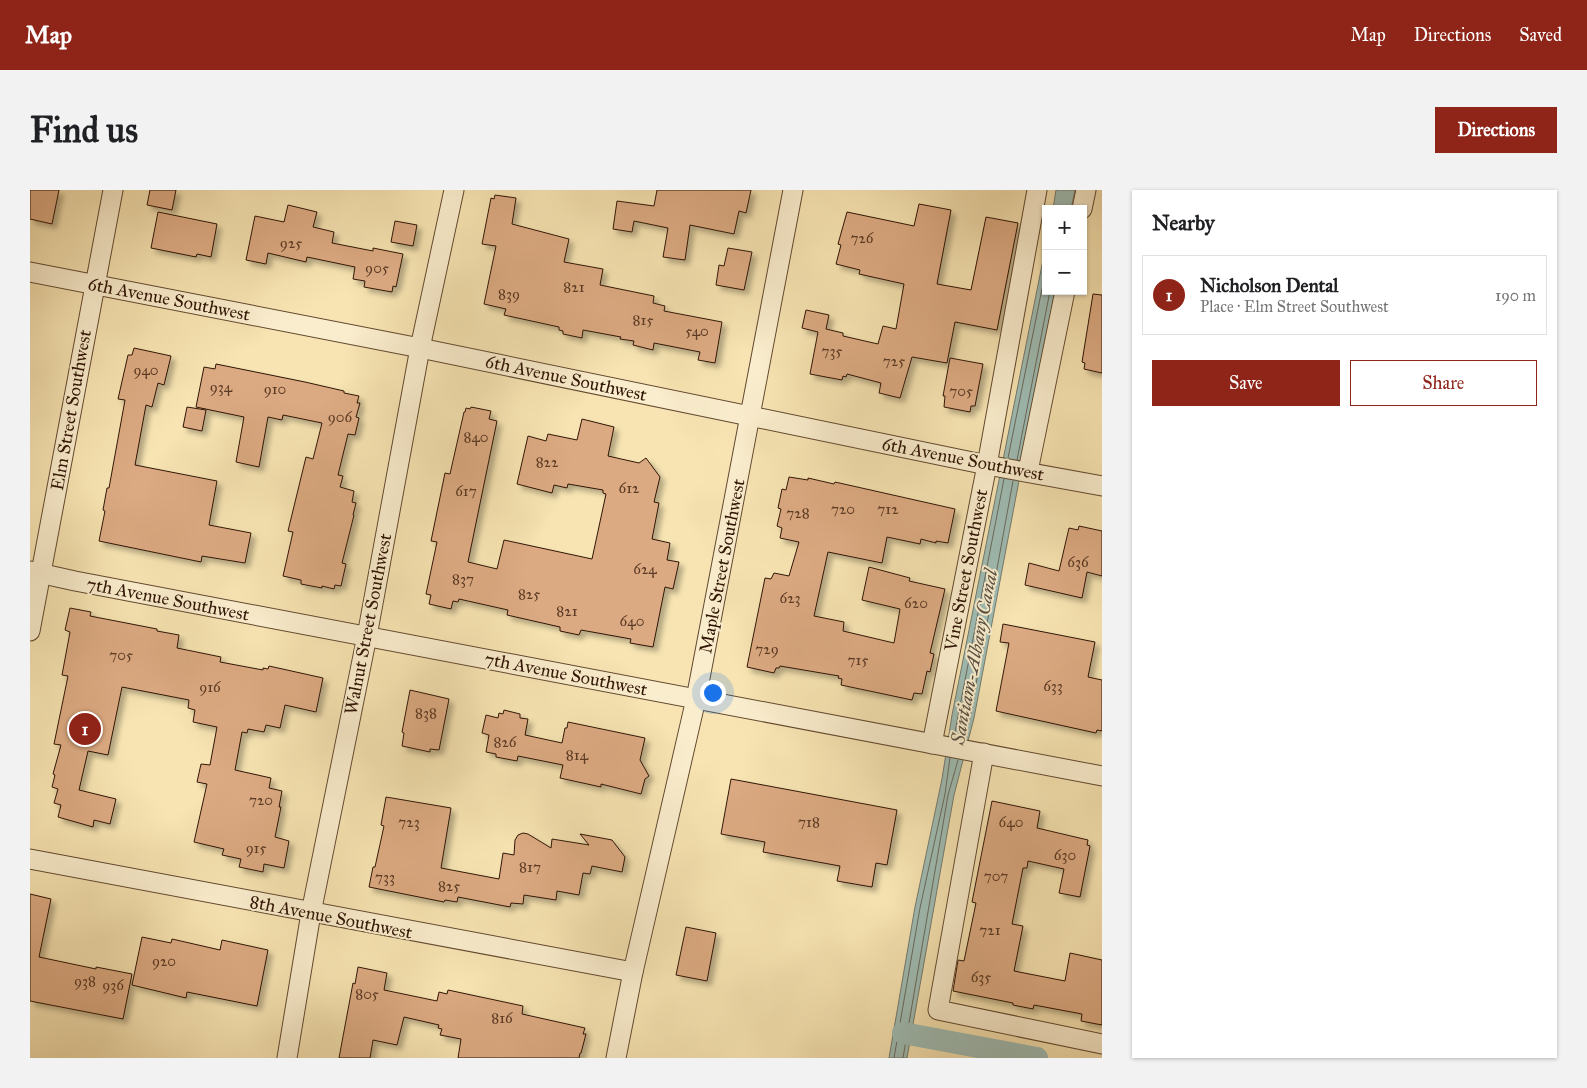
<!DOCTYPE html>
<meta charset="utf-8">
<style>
:root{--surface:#fff;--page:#f2f2f2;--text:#202124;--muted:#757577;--line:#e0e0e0;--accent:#8f2418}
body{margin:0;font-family:"IM FELL Great Primer",serif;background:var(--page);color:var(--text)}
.controls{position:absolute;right:15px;top:15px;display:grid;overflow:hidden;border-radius:0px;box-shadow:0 1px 4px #0004}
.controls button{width:45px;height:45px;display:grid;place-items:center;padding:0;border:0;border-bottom:1px solid var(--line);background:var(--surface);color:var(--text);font:25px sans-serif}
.you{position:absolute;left:682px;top:502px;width:18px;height:18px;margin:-12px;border:4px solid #fff;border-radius:50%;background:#1a73e8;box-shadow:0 0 0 8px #1a73e833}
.badge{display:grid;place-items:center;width:32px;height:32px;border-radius:50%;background:var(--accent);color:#fff;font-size:16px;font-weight:700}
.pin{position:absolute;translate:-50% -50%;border:2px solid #fff;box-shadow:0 1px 5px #0006}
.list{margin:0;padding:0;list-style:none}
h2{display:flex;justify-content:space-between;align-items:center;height:65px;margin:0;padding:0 20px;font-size:21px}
h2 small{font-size:16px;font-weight:400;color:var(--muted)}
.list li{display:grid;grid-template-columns:32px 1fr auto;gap:15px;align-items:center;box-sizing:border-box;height:80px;margin:0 10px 10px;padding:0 10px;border:1px solid var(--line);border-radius:0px}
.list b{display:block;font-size:19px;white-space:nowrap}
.list p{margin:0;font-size:16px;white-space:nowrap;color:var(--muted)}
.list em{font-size:16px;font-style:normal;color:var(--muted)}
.actions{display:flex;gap:10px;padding:15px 20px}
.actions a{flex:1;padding:11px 0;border:1px solid var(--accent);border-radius:0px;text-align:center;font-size:18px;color:var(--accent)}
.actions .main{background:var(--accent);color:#fff}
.map{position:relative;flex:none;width:1072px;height:868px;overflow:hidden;border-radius:0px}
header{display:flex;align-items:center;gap:30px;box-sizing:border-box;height:70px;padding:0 25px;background:var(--accent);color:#fff}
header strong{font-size:24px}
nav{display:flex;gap:28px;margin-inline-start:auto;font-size:18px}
.intro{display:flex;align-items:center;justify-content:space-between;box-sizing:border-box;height:120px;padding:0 30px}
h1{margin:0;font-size:35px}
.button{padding:12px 22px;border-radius:0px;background:var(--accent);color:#fff;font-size:18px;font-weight:700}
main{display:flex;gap:30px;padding:0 30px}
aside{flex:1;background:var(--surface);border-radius:0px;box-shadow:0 1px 4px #0004}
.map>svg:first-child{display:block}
</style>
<header>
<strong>Map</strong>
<nav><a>Map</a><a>Directions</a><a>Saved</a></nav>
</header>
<div class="intro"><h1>Find us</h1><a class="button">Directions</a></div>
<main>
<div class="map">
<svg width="1072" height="868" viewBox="0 0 1072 868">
<defs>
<filter id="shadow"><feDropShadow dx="4.5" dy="4.5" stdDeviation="2.5" flood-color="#0004"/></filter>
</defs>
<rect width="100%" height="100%" fill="#f7e4b2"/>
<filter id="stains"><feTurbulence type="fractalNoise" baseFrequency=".004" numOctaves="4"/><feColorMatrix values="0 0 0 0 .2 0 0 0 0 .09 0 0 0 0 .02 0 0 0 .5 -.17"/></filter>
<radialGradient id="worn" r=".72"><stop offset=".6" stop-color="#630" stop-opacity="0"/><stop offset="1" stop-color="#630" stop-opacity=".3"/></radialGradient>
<g fill="#9fbdb5" stroke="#737a6f">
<path d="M1026,0H1045L1041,19H1023Z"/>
<path d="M1016,55V101H1025L944,528L924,605L877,868H859L885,717L912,589L922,525Z"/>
</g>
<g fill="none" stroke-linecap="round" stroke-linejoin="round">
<g stroke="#68695d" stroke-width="1">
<path d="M978,268L1016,79"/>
<path d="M987,270L1020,101"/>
<path d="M924,547L974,289"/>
<path d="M934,549L940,527L983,291"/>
<path d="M864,868L890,718L915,604L920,568"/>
<path d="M873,868L918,605L928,570"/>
</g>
<path stroke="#9fbdb5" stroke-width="22" d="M873,843L1007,868"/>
</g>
<g fill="#dcaa82" stroke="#301505" filter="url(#shadow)">
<path d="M0,0H29L22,34L0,29Z"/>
<path d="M120,0H146L142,20L117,15Z"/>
<path d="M627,0H721L716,23L709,21L704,44L660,35L655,70L633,67L638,38L604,31L602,42L583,39L587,11L624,16Z"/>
<path d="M465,5L486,8L482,34L539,49L534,72L573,79L570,95L624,106L623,113L635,116L634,121L692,132L685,173L668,170L670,162L624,153L623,160L603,155L604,151L590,149L591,147L553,140L552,148L533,144V141L529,140V137L474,125L476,119L454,114L466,56L452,54L461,8L464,9Z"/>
<path d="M889,14L921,20L907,94L941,100L956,27L988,33L967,140L925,132L917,173L882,167L870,208L849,203L851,193L817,184L816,187L813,186L812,190L780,184L788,142L772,138L776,120L799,125L796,139L813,143V146L848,154L853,136L866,139L874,94L829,84L830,80L806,74L811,55L808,54L817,22L884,36Z"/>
<path d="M258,15L287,22L283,37L304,42L302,53L343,61V58L373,64L366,97L363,96L362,102L334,97L335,91L323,89L325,77L277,67L276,72L238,63L236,74L216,70L225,26L254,32Z"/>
<path d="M128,22L187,34L181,67L167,64L166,67L121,58Z"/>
<path d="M365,31L387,35L383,56L361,52Z"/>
<path d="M698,58L722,62L714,100L686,95L689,75L694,76Z"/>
<path d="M1063,104L1072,105V183L1054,179L1055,173L1052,172Z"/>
<path d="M104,158L141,166L134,195L128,193L122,217L116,215L105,275L187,291L179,335L221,343L215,373L172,366L171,372L69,351L75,321L73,320L77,298H79L95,210L88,209L98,165H102Z"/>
<path d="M920,168L953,174L945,216H941L940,222L914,217L915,206H913Z"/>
<path d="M186,174L275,192L314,201V203L329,206L327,213H330L326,227L329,228L325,245L318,244L308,285L313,286L310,297L324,301L322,312L326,313L323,325H324L312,373L316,374L311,396L305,395L304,399L292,396V398L271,394V390L253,386L263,342L258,341L276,267L283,269L292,233L253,225L252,230L238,227L229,277L206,272L214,227L166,217L174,177L185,179Z"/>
<path d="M157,217L176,220L172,241L153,237Z"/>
<path d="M441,217L461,221L459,229L467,231L438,372L467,379L474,350L562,369L576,304L573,303V300L538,294L537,298L524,295L522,303L487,294L498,246L516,251L518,244L547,250L552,229L584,237L578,266L609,273L616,268L630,287L624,312L629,313L622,349L640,353L637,370L649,372L643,399L635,397L623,457L600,453L601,449L551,440L549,445L530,441V437L477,425L478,420L429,409L428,412L423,411L421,419L399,414L401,405L396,404L407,352L401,351L415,283L420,284L434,222H435L436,218L440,219Z"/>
<path d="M759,287L778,290V288L804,294L805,292L925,319L918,353L906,351V353L891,349L890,354L857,347L852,373L798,362L784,426L814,432L813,441L864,453L870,419L832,410L839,377L880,388L879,391L915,399L900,463L904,464L900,482L897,481L892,504L884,503L882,510L830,499L811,495L812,489L808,488L809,486L750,476L749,478H746L744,483L717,477L735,388L741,389L744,383L759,386L769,352L750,348L752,338L747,336L751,319L748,318L752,299L756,300Z"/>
<path d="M1049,336L1072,341V386L1057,382L1052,408L995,395L999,373L1029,381L1039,338L1048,340Z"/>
<path d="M40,418L61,422L60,426L127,439V441L149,445L147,458L191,467L190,472L233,480V478L238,479L239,476L293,488L286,522L255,515L250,538L236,535L234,542L218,539L217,543L212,542L205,580L241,588L239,598L252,601L249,617H251L245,647L259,651L254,678L234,674L233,682L209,677L211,669L192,665L194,659L164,652L177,594L167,592L171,574L180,575L187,537L163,532L165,520L158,518L159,510L92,497L78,565L58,561L49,600L86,609L80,634L64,630L63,637L28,627L31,615L24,613L28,599L22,597L25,585L23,584L31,555L24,554L38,486L32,485L40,442L35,440Z"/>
<path d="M973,434L1065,452L1058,487L1072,490V541L1067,540L1066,543L966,521L979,453L970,452Z"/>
<path d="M380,500L419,509L409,560L400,559V562L372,556L374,543L372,542Z"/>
<path d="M474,520L490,524V528L498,529L495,545L532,553L535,538H537L538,532L615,548L610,570L619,586L615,589L611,604L571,594V597L530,588L533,575L488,566L487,571L466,567V564L456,562L459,545L452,543L456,525L468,528L469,523L473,524Z"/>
<path d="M701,589L867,620L857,675L846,673L842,697L807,691L810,676L733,662L735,652L691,644Z"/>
<path d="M356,607L421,618L411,678L469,689L473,663L484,665L485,650L488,645L493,643L498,644L521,658L522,649L559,655L550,644L582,650L595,667L592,682L562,676L560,684L553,683L549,705L527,701L526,710L494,705L493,714L481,713L480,717L428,707L427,712L415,710L414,712L339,697L343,677H345L354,636L351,635Z"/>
<path d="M962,611L1010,621L1007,638L1058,650L1057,655L1060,656L1050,707L1029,703L1034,679L998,671L997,678H993L982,734L993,736L984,781L1035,791L1040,763L1072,770V835L1051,831L1052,824L1004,815L1003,819L983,815V813L923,801L928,770L934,771L946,713L942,712Z"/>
<path d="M0,704L21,709L9,767L66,779V777L102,784L93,829L0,811Z"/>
<path d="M656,737L686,743L677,791L646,785Z"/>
<path d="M112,747L141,753L142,749L190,760L192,750L238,760L227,816L157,802L156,808L102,795Z"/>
<path d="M328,777L357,783L354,800L407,811L409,802L417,804L418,800L493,816L492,824L555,838L553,844H556L551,863H550L549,868H428L431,849L410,845L412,839L408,838L409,835L374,827L367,855L343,850L340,868H309L323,793L325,794Z"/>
</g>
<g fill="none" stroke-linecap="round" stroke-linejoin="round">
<defs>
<g id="minor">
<path d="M1052,19L1056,0"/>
<path d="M0,82L390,158L957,275L1072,296"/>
<path d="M998,281L1035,101"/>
<path d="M0,381L45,391L1072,586"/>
<path d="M0,441L83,0"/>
<path d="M902,554L957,275L1007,0"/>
<path d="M954,563L908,820L1072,854"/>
<path d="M0,669L603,782"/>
<path d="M257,868L281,723L337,446L390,158L424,0"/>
<path d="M586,868L603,782L666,509L763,0"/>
</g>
</defs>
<use href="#minor" stroke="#624930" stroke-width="21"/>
<use href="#minor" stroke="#faedcd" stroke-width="19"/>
</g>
<g text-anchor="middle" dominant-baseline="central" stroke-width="4" stroke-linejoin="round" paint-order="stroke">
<g font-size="15" fill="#5b3a24">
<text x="832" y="48">726</text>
<text x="261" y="53">925</text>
<text x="347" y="78">905</text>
<text x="544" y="97">821</text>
<text x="479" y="104">839</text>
<text x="613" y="130">815</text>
<text x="667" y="141">540</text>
<text x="802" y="161">735</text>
<text x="864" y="171">725</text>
<text x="116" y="180">940</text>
<text x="191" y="197">934</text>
<text x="245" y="199">910</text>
<text x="931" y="201">705</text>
<text x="310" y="227">906</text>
<text x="446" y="247">840</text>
<text x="517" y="272">822</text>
<text x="599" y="298">612</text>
<text x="436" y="301">617</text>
<text x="813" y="319">720</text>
<text x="858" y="319">712</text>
<text x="768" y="323">728</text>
<text x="1048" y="372">636</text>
<text x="615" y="379">624</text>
<text x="433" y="389">837</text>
<text x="499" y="404">825</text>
<text x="760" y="408">623</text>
<text x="886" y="413">620</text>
<text x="537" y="421">821</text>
<text x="602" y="431">640</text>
<text x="737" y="459">729</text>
<text x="91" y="465">705</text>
<text x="828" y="470">715</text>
<text x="1023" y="496">633</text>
<text x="180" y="497">916</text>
<text x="396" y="523">838</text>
<text x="475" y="552">826</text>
<text x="547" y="565">814</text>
<text x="231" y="610">720</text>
<text x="379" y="632">723</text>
<text x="779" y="632">718</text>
<text x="981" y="632">640</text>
<text x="226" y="658">915</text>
<text x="1035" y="665">630</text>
<text x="500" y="677">817</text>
<text x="966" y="686">707</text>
<text x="355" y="687">733</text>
<text x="419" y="696">825</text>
<text x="960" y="740">721</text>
<text x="134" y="771">920</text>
<text x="951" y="787">635</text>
<text x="55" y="791">938</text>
<text x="83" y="795">936</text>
<text x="337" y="804">805</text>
<text x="472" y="828">816</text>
</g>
<g font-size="18" fill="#301505" stroke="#faedcd">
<text transform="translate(139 109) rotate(11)">6th Avenue Southwest</text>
<text transform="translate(536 188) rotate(12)">6th Avenue Southwest</text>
<text transform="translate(41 220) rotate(-80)">Elm Street Southwest</text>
<text transform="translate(933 269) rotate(11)">6th Avenue Southwest</text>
<text transform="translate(692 376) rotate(-79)">Maple Street Southwest</text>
<text transform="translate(936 380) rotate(-79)">Vine Street Southwest</text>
<text transform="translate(138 409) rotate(11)">7th Avenue Southwest</text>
<text transform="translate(338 434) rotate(-79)">Walnut Street Southwest</text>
<text transform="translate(536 484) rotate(11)">7th Avenue Southwest</text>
<text transform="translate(301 727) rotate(11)">8th Avenue Southwest</text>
</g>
<g font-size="19" font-style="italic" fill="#575043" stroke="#faedcd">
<text transform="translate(944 467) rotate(-79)">Santiam-Albany Canal</text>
</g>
</g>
<rect width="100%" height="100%" filter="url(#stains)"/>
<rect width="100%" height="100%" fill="url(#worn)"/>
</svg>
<div class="controls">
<button>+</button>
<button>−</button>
</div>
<div class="you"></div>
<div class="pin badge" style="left:55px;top:539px">1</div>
</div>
<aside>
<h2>Nearby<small></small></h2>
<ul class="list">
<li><span class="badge">1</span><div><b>Nicholson Dental</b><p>Place · Elm Street Southwest</p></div><em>190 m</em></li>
</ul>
<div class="actions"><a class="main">Save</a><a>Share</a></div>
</aside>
</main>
